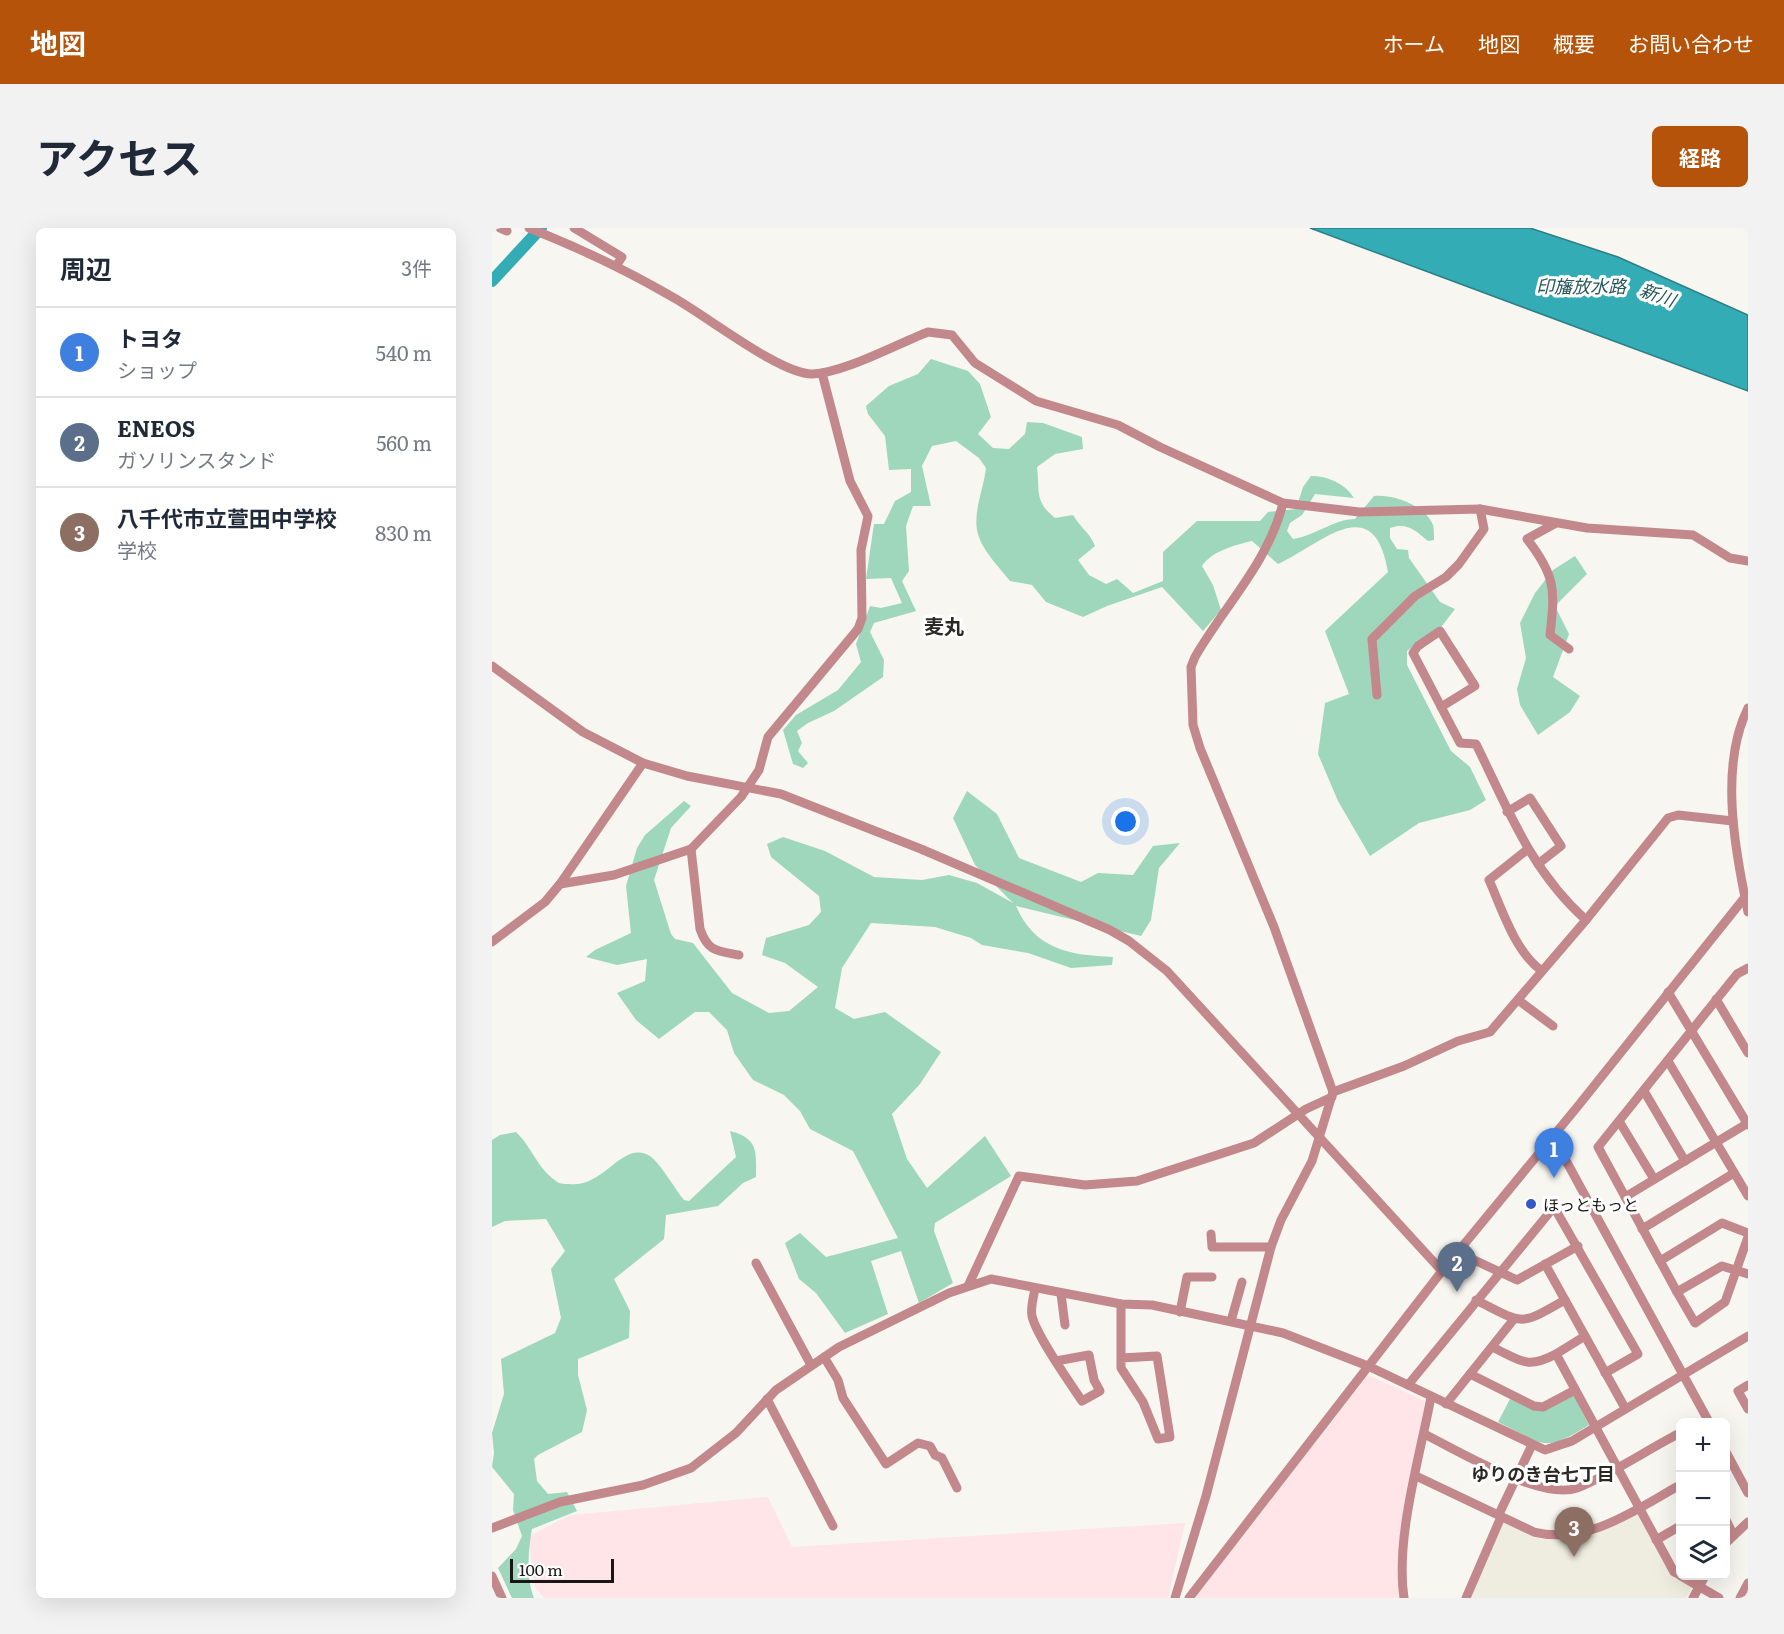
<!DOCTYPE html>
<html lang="ja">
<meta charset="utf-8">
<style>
:root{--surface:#fff;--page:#f2f2f3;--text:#1f2937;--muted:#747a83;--line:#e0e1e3;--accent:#b45309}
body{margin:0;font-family:Literata,"Noto Sans JP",serif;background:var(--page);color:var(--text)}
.controls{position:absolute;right:18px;bottom:18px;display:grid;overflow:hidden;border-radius:9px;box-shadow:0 6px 24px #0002}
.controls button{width:54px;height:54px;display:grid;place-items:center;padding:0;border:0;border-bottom:2px solid var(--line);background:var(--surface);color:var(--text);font:30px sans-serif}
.scale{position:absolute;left:18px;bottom:15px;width:104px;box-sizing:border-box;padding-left:6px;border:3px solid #181715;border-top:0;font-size:16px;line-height:21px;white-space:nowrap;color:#181715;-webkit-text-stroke:4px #fff;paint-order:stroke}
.you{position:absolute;left:634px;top:594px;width:21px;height:21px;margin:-15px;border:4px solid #fff;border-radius:50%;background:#1a73e8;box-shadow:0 0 0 9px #1a73e833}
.badge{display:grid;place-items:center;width:39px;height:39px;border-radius:50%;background:var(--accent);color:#fff;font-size:20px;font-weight:700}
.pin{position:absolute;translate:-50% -50px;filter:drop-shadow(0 2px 3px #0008)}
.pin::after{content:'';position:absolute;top:32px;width:21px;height:18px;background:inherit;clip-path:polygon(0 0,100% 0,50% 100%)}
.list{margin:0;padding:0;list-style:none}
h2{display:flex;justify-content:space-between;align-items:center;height:78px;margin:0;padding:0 24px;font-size:26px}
h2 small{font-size:20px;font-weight:400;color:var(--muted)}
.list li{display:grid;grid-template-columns:39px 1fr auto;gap:18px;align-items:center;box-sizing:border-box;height:90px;padding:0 24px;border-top:2px solid var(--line)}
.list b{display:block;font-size:22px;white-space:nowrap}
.list p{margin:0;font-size:20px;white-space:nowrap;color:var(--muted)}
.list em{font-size:20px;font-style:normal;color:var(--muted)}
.icon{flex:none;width:33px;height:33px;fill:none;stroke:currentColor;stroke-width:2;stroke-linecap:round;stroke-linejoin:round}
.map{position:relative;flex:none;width:1256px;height:1370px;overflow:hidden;border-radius:9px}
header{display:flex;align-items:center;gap:36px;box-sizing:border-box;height:84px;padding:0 30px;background:var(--accent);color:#fff}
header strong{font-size:28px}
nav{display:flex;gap:33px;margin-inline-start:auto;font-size:21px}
.intro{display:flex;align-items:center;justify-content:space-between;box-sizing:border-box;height:144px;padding:0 36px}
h1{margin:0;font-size:42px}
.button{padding:15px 27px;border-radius:9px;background:var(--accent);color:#fff;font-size:21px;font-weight:700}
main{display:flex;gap:36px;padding:0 36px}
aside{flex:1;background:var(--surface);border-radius:9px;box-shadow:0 6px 24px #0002}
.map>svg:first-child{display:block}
</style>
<header>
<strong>地図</strong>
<nav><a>ホーム</a><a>地図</a><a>概要</a><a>お問い合わせ</a></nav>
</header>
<div class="intro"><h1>アクセス</h1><a class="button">経路</a></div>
<main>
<aside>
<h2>周辺<small>3件</small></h2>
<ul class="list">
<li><span class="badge" style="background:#3f7fe0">1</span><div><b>トヨタ</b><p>ショップ</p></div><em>540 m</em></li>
<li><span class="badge" style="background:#5c6f8a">2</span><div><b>ENEOS</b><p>ガソリンスタンド</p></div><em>560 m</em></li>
<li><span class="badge" style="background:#8d6e63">3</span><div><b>八千代市立萱田中学校</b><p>学校</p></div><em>830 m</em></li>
</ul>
</aside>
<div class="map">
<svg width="1256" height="1370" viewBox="0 0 1256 1370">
<rect width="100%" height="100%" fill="#f7f6f0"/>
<g fill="#ffe4e8">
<path d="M876,1147L933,1173L904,1339L909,1370H702Z"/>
<path d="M276,1269L300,1319L693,1295L676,1370H52L43,1359L36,1309L78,1287Z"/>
</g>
<path fill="#efeddf" d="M1144,1285L1147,1286L1180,1346L1198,1356L1200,1360L1194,1370H976L1011,1294L1062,1311H1073L1101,1306Z"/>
<g fill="#9ed7bb">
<path d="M439,131L476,143L488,156L499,189L486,206L501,220L517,221L533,206L535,194L551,195L590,209L591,221L563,226L545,239C548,263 542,273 563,290L581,287C587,298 599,306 603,318L586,332L597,347L614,356L625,351L641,365L671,353V324L705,293H768L776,284L804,281L811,259L819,248C835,248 853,255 862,270L823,266L810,287L798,295L795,303L801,311C823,308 842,291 863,291L882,268C901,266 933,277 941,297C942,301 942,307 942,312L936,313C923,302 915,294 898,300V310L905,321L916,322L917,330L948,374L963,381L950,398L915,423V437L959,523L978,539L994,572L978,582L927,595L878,628L846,573L826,526L833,475L857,466L833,403L896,344C882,260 829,316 786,336L760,313C743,317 720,323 710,338L721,357L729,382L711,403L670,359L615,378L591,389L554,374L540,357L518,353C508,340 490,322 486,306C480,286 492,260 494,240L487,230L464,213L440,218L430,238L439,278H421L414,298L417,343L410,353L424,383L382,395L378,404L392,432L391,449L342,483L316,495L305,503L310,515L306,523L316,535L311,540L301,536L291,502L304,487L346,462L369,434L364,416L378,378L389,380L410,375L399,350L374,351L382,296H392L403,273L419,264V241L397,242L393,208L376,186L374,178L397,158L426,146Z"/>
<path d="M1083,328L1095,346L1063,378L1077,406L1061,449L1088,468L1078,484L1046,507L1028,477L1025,461L1034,430L1028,395L1043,365L1061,342Z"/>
<path d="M475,563L505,586L527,630L589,654L606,645L641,647L661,618L688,615L667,640L659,692L649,708L524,678C543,722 578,727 621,729L620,737L579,740L536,725L490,717L479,710L443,699L379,695L350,740L343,780L362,791L393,784L449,824L428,856L400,886L415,931L435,960L493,908L519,948L443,995L442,1003L461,1055L427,1075L409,1023L379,1033L396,1086L353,1105L324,1065L307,1051L293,1015L308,1005L334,1029L406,1010L361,923L318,901L308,883L292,867L261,852L242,825L235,802L217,784H203L167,811L144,792L125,765L153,753L155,731L125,737L94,729L103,722L139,705L134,658L145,620L153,607L192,573L199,578L179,600L162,652L179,706L183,711L201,715L240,765L277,785L297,783L326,759L293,735L270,727L274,710L317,697L329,684L327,668L279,629L275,616L291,609L333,623L382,649L430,652L457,647L485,655L521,675L483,637L461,590Z"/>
<path d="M238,903C267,911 264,923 264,949L251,955L226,978L174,987L172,1011L122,1051L138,1083L137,1110L86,1131V1147L95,1182L90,1204L46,1227L42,1231L45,1253L56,1266L75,1264L85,1283L40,1301C36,1322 34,1350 42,1370H20L6,1340L24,1321L30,1308L21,1282L22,1266L0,1239L2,1225L0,1205L12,1166L9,1131L63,1105L69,1090L59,1041L73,1023L54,991L13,993L0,999V912L8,907L24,904C40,919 45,940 64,953C67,956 72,956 77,956C113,960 130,911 158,928C168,935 183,961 192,972L197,973L244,929Z"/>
<path d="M1081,1166L1097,1197C1050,1226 1053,1217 1006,1194L1018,1171L1042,1181Z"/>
</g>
<path fill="#34acb5" stroke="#2c7f85" stroke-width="1.5" d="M818,0H1038L1126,29L1256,87V163Z"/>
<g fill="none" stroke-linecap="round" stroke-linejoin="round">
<path stroke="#34acb5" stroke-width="12" d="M0,53L49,0"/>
<g stroke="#c3888b" stroke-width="9">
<path d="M8,0L15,3"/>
<path d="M37,0C85,19 132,41 177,67C211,85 287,146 320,146C352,145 405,116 436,104L460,107L483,135L544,173L626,197L668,219L791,275L867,284L988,281L1095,300L1201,307L1238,330L1256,333"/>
<path d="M82,0L130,29L124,38"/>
<path d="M1064,295L1035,311C1064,348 1063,362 1058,407L1077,421"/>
<path d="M0,438L91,504L151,535L195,548L289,566L429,621L618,702L637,713L675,743L950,1043"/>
<path d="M885,467L880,411L923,368L954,349L967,336L992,301L988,281"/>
<path d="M949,479L983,458L948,403L926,418L921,425L968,515L984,516C1016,581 1039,643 1094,692"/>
<path d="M1256,480C1227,538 1243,623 1256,684"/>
<path d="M1015,584L1038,570L1069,618L1046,636"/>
<path d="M199,621L208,701C216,724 225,723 247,727"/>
<path d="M1036,621L997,652C1010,681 1023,724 1050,743"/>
<path d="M68,656L122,647L199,621L249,569L267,542L276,509L366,401L370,390L369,322L376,288L358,253L330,145"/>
<path d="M0,714L53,674L68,656L151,535"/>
<path d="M1256,740L1245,746L1106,919L1185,1064L1230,1038L1256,1046"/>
<path d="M1176,764L1256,897"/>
<path d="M1224,771L1256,825"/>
<path d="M1026,772L1061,798"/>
<path d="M1176,833L1256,968"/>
<path d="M1152,863L1193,933"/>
<path d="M841,864L912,838L966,813L998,804L1094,692L1176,590L1186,587L1241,593"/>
<path d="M1127,893L1162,951"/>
<path d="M1061,909L1217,1194"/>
<path d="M1133,969L1256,895"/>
<path d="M1150,1001L1242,945"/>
<path d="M719,1006L720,1019H779"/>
<path d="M965,1024L1025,1052L1086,1018"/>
<path d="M1168,1033L1230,995L1256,1005"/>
<path d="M264,1035L319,1137"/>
<path d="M1053,1036L1133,1180"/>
<path d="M477,1056L527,948L593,957L645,953L762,915L814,881L840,869"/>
<path d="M543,1060C542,1068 538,1080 540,1088C544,1107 578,1155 590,1173L608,1163L602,1152L597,1127L564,1133"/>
<path d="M1185,1064L1203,1095L1233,1074L1256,1009"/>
<path d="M569,1066L573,1097"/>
<path d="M984,1072C1032,1096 1026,1099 1073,1072"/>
<path d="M629,1076V1140L651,1174L666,1211L678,1209L665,1128L629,1130"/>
<path d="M688,1084L695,1049H720"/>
<path d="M739,1093L750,1054"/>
<path d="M1093,1108L1064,1126L1182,1344L1188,1347"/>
<path d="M1000,1119C1028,1132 1034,1142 1064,1126"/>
<path d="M332,1129L346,1152L351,1170L394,1236L426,1215L438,1218L443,1227L450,1230L465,1260"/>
<path d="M978,1146L1042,1178L1051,1179L1083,1162"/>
<path d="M916,1157L1062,979L1146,1126L1113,1145"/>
<path d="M1256,1157L1246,1163L1256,1181"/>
<path d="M275,1171L341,1298"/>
<path d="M954,1176L1022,1091"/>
<path d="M932,1206C967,1223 1049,1273 1085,1260C1116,1248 1155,1222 1186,1206L1188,1210"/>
<path d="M1234,1224L1256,1265"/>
<path d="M924,1248L1042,1304C1096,1317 1143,1282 1188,1257"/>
<path d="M1007,1286L1040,1217"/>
<path d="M1234,1292L1241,1306"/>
<path d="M0,1300L68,1274L151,1257L199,1240L244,1205L284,1162L347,1119L457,1065L499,1051L629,1076L660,1077L791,1105L876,1138L1053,1222L1080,1213L1256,1108"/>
<path d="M1164,1312L1188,1298"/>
<path d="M1234,1315L1256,1294"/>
<path d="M0,1348L10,1370"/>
<path d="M1189,1348L1227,1370"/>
<path d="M683,1370L714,1268L779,1019L789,992L820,933L841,864L782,699L708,520L701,497L699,439L703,429C733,377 776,335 791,275"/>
<path d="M697,1370L950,1043L1086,878L1253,669"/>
<path d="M912,1370C903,1311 928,1228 939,1169"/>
<path d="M974,1370L1009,1289"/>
<path d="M1201,1370L1213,1348"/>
<path d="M1248,1370L1256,1355"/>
</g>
</g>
<circle fill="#3457c7" stroke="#fff" stroke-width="2" cx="1039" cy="976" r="6"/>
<g text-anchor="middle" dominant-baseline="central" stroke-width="6" stroke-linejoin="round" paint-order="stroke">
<g font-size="16" fill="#181715" stroke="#fff" text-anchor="start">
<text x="1051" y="976">ほっともっと</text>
</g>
<g font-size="18" font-style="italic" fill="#26575b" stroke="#fff">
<text x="1089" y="57">印旛放水路</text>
<text transform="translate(1166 66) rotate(20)">新川</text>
</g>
<g font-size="18" font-weight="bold" fill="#2a2924" stroke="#fff">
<text x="1051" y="1245">ゆりのき台七丁目</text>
</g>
<g font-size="20" font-weight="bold" fill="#2a2924" stroke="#fff">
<text x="452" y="397">麦丸</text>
</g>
</g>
</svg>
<div class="controls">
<button>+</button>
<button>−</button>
<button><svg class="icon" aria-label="layers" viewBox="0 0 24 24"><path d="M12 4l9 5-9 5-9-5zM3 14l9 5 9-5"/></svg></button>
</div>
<div class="scale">100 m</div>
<div class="you"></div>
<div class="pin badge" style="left:1062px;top:950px;background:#3f7fe0">1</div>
<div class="pin badge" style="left:965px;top:1064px;background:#5c6f8a">2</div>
<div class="pin badge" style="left:1082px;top:1329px;background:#8d6e63">3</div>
</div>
</main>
